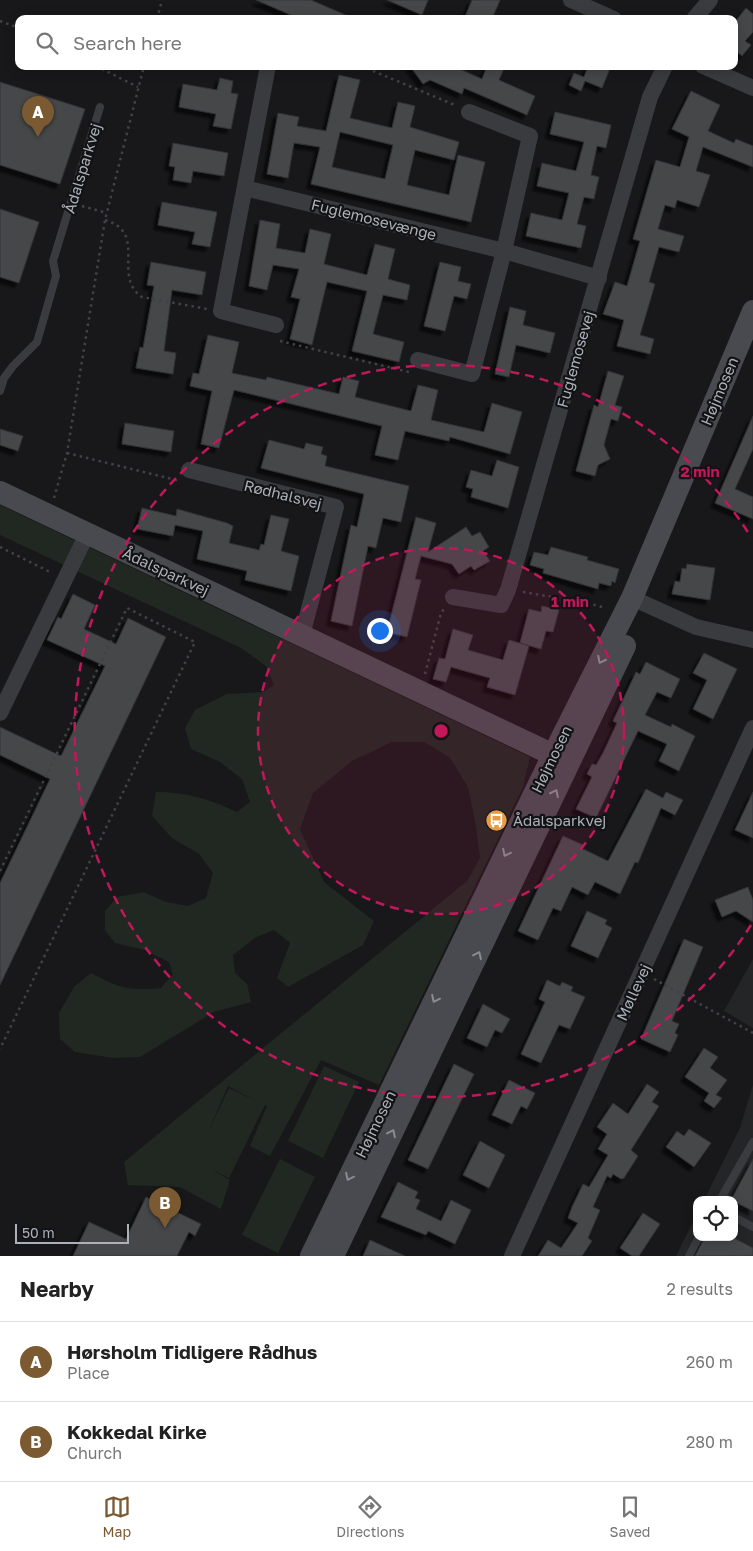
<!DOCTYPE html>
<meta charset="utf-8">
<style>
:root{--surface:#fff;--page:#f2f2f2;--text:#222;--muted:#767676;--line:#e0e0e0;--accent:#7b5931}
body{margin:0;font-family:"Golos Text",sans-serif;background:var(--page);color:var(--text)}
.controls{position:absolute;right:15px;bottom:15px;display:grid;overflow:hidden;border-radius:10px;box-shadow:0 2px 12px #0003}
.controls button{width:45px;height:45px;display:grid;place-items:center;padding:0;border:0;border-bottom:1px solid var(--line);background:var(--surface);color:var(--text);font:25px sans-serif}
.scale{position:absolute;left:15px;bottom:12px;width:114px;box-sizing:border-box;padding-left:5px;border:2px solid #abb1b9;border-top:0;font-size:14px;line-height:18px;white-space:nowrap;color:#abb1b9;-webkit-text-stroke:4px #131315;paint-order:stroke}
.you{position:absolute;left:379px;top:630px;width:18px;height:18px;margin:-12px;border:4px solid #fff;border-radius:50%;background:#1a73e8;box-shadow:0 0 0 8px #1a73e833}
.badge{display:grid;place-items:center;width:32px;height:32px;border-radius:50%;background:var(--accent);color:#fff;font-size:16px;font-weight:700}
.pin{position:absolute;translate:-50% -41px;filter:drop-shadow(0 1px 2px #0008)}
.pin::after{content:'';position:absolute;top:26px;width:18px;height:15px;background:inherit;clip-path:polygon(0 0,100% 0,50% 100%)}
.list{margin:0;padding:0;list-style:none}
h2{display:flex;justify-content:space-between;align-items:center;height:65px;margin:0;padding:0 20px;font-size:21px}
h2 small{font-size:16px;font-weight:400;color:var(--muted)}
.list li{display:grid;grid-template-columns:32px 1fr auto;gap:15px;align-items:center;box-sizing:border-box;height:80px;padding:0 20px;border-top:1px solid var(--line)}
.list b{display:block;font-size:19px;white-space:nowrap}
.list p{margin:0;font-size:16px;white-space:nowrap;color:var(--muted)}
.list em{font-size:16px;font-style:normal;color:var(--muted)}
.icon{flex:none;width:28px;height:28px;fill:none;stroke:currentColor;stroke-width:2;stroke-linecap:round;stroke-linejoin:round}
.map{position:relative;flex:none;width:753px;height:1256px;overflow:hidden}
.search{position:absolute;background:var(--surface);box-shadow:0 2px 12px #0003;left:15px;right:15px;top:15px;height:55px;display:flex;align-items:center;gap:12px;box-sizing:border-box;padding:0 18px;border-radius:10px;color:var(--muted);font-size:19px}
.sheet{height:225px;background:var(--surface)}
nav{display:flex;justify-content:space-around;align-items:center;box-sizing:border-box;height:70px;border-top:1px solid var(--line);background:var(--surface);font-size:14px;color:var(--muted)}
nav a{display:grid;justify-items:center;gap:2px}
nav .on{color:var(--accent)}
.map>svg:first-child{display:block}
</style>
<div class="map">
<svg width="753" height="1256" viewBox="0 0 753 1256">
<defs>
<filter id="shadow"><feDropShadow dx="-4.5" dy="4.5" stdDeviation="1" flood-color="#0009"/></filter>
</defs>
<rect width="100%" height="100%" fill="#18181a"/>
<g fill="#242527">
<path d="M753,959V1028L724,1011Z"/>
<path d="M753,1085V1256H676L697,1214V1237H734V1200H704L740,1128Z"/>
</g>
<g fill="#202821" fill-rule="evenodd">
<path d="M0,505L530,757L523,787L379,1085L321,1060L270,1156L250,1146L267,1106L265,1105L229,1178L211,1169L230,1180L221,1209L180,1187L128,1185L124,1162L467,881L480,858L476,826L468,787L450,758L424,742H392L352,761L313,793L300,829L324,882L374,921L363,945L288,987L277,978L290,943L274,930L255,938L233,955L235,973L247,984L251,1002L214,1012L140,1057L113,1058L75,1052L60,1039L59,1013L74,987L91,973C119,988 129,991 161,988L173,974L169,962L145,950L115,943L105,930V911L117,897L144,892L166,902L188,906L206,898L213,873L199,854L172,838L152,816L156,792C186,792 210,799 237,812L250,802L242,779L220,762L191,749L185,728L195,710L227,694L263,692L274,685L266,666L241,648L0,535ZM228,1086L260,1103L229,1088L208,1132Z"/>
<path d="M324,1066L359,1082L323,1158L288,1141Z"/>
<path d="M280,1159L315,1177L278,1253L242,1235Z"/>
</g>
<g fill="#45474a" stroke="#323336" fill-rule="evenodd" filter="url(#shadow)">
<path d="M256,0H311L355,19H300Z"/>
<path d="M387,0H428L422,15Z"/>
<path d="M472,0H500L492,19H464Z"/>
<path d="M746,8L753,14V32L745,41L751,45L742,56L737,52L734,56V23Z"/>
<path d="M410,66H453L482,79L487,66H505L499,80L535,96L527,115L464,88L462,94L430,80L423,84Z"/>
<path d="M588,66H611L602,88L585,81L581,91L569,85L574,73L584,77Z"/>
<path d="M339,75L360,80L350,118L392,128L398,102L415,106L410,127L459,142L454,160L415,150L407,185L449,195L458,155L485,162L471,222L311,184L320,147L294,143L288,178L267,174L278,113L299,117L297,126L326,131ZM340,132L393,145L385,179L332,167Z"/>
<path d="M220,78L233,81L231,93L238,94L231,129L213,126L216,114L179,107L183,84L217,90Z"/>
<path d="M0,82L85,109L60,184L0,165Z"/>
<path d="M691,91L720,105L708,131L734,143L736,139L753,146V167L703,147L696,171L710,175L699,207L677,200L675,208L665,205L658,229L684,236L679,252L659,247L649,282L655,284L640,335L654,339L650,354L617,346L624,320L603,314L615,282L627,286L640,241L633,239L656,160L680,167L689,137L672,129Z"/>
<path d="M555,112L611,125L606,148L597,146L591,175L599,177L594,199L584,197L577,224L586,226L581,248L526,236L531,213L562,220L569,193L537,186L542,163L576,171L584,142L550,134Z"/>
<path d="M173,143L228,153L224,176L193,171L191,183L173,180L175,167L169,166Z"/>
<path d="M162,202L217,212L210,247L192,244L195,232L158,225Z"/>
<path d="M0,209L39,222L19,283L0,277Z"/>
<path d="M260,220L280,224L276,248L305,253L310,229L331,234L324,264L367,275L375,244L395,249L388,279L410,285L407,300L383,295L373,334L404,342L399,362L352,351L367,291L327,282L312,345L290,339L300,299L291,297L299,269L273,265L267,290L249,286Z"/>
<path d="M151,262L206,272L202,295L172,290L164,351L176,353L173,374L136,368L140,347L143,348L154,286L147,285Z"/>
<path d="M440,262L461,267L458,281L471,284L467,299L454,296L445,331L424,326Z"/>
<path d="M510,307L526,311L523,325L555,333L550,353L516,345L509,377L495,374Z"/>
<path d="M208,335L239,342L232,373L266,380L267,377L339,394L343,377L359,381L355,397L411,411L418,385L438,390L431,420L484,432L492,403L522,412L510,454L450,437L449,441L405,431L398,460L375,455L382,426L234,390L219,448L201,444L212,391L190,386L193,373L199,374Z"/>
<path d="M608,371L624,376L615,405L622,407L618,421L611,419L604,445L610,459L598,465L595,476L576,471L594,405L598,407Z"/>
<path d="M753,416V449L735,489L753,497V519L715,503Z"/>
<path d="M125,423L174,431L171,452L122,444Z"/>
<path d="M0,429L23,436L18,451L0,445Z"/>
<path d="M269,440L304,449L306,443L323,447L321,454L327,456L325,466L409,486L401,522L383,518L376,548L368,546L352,626L331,621L351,525L357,527L364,494L261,468Z"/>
<path d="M497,460L519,467L508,508L471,497L473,489L466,487L471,470L492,476Z"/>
<path d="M142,508L176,516L177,509L227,523L233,526L229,543L259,550L261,544L264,545L271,515L289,519L281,551L299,556L291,591L245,580L247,571L197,559L203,531L175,525L173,536L137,529Z"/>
<path d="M416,517L436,523L428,552L466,527L472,536L480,532L489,547L483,551L490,561L474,570L471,566L459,574L452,564L421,556L415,579L421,580L407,637L387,632Z"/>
<path d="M551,547L588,557L587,560L619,569L615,583L612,581L611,586L599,583L598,589L543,573L544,569L530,565L534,552L548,555Z"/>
<path d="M687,564L715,568L710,600L672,594L675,581L680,582L682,568L686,569Z"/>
<path d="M73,594L95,605L84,629L116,644L128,618L166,637L0,985V883L50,779L0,755V727L61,756L105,666L47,640L58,617L61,619Z"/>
<path d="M542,606L559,610L553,632L546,631L541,649L520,643L529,609L541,612Z"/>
<path d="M453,629L473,635L468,650L503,660L509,640L529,646L515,695L487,687L490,678L451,667L446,682L433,679L439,658L445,659Z"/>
<path d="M704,653L737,669L713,719L693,709L707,680L693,673Z"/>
<path d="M646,662L680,679L671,698L657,692L645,715L671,727L672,724L695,736L679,771L659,761L667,744L638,731L596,818L576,809L592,777L587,774L592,764L596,765L603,753L617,723L613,721L636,672L640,674Z"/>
<path d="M646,789L663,798L666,792L683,800L675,815L661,808L638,863L635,862L620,894L595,882L588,895L572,887L561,911L553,908L538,940L518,931L563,836L583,845L581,848L608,861Z"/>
<path d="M753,792V838L735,830Z"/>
<path d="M748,887L753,900V922L736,911L722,917L715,900Z"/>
<path d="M587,911L607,920L605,924L612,928L598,958L571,946Z"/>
<path d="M684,939L703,947L672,1021L679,1024L675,1033L678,1035L670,1052L641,1039Z"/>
<path d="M547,980L560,986L562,982L573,987L571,991L585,997L570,1029L559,1025L541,1063L521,1054L545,1002L539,999Z"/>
<path d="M483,1004L510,1019L502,1033L495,1030L487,1047L467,1038Z"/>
<path d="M704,1048L718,1057L710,1068L727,1080L716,1095L722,1098L714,1108L704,1101L709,1093L685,1077Z"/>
<path d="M454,1064L474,1074L428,1169L408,1160Z"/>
<path d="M509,1080L535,1093L527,1109L521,1106L512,1124L492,1115Z"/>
<path d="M647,1084L659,1092L652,1102L659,1106L631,1150L638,1156L624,1178L621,1179L613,1174L611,1178L607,1176L593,1207L600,1210L588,1238L592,1241L582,1256H538L548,1240L561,1248L578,1223L568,1218L572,1207L583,1184L589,1187L608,1155L598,1149L607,1134L597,1127L613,1103L628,1114Z"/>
<path d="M689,1129L711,1143L694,1167L666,1147L677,1131L684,1136Z"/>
<path d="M480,1141L505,1155L489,1188L463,1175Z"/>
<path d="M753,1159V1211L731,1200Z"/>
<path d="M398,1182L418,1192L415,1198L420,1200L416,1209L441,1221L451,1200L471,1210L455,1244L428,1231L426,1235L381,1217Z"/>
<path d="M146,1197L201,1224L195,1236L189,1232L177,1256H73L89,1222L126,1239Z"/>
<path d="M643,1213L660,1224L639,1256H632L620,1248Z"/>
<path d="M705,1237H732L753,1248V1256H695Z"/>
<path d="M370,1240L405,1256H363Z"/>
</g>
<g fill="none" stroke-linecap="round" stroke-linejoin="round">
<g stroke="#404246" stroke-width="2.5" stroke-dasharray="2.5 4" stroke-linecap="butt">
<path d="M157,19L162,0"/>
<path d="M0,21L19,28"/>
<path d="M96,66L138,87"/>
<path d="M234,66L252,69"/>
<path d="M361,66L457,106"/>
<path d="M82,206L107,213"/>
<path d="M105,220C149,233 111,276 142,297L207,309"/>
<path d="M280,341L409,372"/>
<path d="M67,453L176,480L178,478"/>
<path d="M54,498L67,453L105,220L144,66"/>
<path d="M0,547L52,573"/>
<path d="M523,592L587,603L606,608"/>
<path d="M425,674L441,613L444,609"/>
<path d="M0,871L127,608L195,642L0,1049"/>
<path d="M654,979L753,1033"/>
</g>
<g stroke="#393b3f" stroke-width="8">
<path d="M0,391L4,378L13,366L37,342L56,276L53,261L100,107"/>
<path d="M720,1200L753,1142"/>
<path d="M734,1217L753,1227"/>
<path d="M689,1256L699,1237"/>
</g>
<g stroke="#393b3f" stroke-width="16">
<path d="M571,0L614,19"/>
<path d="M694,19L710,0"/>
<path d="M268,66L221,311L276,325"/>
<path d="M703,66L753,88"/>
<path d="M245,188L504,251L599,278"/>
<path d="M418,360L472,374L504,251L530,136L469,112"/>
<path d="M189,470L336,507L302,635"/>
<path d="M453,597L501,605L508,590L650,97L665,66"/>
<path d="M632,598L696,627L753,640"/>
<path d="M0,713L87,534"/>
<path d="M512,1256L753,728"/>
</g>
<g stroke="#484a4f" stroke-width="22">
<path d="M0,492L566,761"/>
<path d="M311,1256L553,755L632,598L753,311"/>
<path d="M333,1256L625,646"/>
</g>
</g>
<defs><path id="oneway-chevron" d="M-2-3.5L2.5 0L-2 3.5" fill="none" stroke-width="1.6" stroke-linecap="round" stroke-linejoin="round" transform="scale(1.25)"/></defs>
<g stroke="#888d94">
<use href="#oneway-chevron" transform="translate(601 660) rotate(117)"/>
<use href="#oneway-chevron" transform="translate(555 793) rotate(-64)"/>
<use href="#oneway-chevron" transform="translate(506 853) rotate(116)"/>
<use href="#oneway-chevron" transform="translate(478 955) rotate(-64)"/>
<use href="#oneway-chevron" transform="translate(435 999) rotate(116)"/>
<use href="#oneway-chevron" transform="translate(392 1133) rotate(-64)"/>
<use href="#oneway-chevron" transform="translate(349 1177) rotate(116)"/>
</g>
<circle cx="441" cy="731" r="183" fill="#c2185b" fill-opacity=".12"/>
<g fill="none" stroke="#c2185b" stroke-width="2.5" stroke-dasharray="9 6">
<circle cx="441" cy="731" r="183"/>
<path d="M751 925A366 366 0 1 1 751 537"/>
</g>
<defs>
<symbol id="bus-disc" viewBox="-11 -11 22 22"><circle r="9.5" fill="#e79c44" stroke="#131315"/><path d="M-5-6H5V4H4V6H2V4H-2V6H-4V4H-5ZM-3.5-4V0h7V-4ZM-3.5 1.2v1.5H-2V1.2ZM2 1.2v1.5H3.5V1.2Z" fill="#fff"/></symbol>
</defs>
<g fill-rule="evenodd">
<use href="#bus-disc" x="484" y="808" width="25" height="25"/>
</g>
<g text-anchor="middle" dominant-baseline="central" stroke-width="4.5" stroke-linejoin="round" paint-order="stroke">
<g font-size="15" fill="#abb1b9" stroke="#131315">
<text transform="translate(82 168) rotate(-73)">Ådalsparkvej</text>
<text transform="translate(374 219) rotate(14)">Fuglemosevænge</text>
<text transform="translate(575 359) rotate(-74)">Fuglemosevej</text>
<text transform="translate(719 391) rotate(-67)">Højmosen</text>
<text transform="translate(283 494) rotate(14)">Rødhalsvej</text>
<text transform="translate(166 571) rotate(25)">Ådalsparkvej</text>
<text transform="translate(551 759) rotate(-64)">Højmosen</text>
<text transform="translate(633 992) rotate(-65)">Møllevej</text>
<text transform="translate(375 1124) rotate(-64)">Højmosen</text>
</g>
<g font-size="15" fill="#abb1b9" stroke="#131315" text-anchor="start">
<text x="513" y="820">Ådalsparkvej</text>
</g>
</g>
<circle cx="441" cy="731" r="8" fill="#c2185b" stroke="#131315" stroke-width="2.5"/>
<g font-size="15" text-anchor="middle" font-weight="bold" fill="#c2185b" stroke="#131315" stroke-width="4.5" stroke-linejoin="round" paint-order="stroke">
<text x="700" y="477">2 min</text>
<text x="570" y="607">1 min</text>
</g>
</svg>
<div class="controls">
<button><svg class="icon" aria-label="locate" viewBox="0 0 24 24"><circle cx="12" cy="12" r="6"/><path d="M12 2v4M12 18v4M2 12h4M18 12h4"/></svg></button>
</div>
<div class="scale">50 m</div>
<div class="you"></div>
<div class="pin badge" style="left:38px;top:137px">A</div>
<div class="pin badge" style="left:165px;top:1228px">B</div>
<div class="search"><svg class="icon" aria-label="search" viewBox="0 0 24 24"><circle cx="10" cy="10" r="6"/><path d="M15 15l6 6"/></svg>Search here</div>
</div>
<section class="sheet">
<h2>Nearby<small>2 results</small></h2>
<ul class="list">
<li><span class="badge">A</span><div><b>Hørsholm Tidligere Rådhus</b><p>Place</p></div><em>260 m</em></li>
<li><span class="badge">B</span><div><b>Kokkedal Kirke</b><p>Church</p></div><em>280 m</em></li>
</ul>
</section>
<nav>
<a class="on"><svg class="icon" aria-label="map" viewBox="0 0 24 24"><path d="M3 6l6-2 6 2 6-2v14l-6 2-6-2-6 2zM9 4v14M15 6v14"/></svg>Map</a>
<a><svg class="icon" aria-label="directions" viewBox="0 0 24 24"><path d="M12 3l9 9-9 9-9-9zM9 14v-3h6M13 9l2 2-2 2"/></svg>Directions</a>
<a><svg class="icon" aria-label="saved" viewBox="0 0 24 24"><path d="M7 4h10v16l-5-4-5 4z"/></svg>Saved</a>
</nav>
